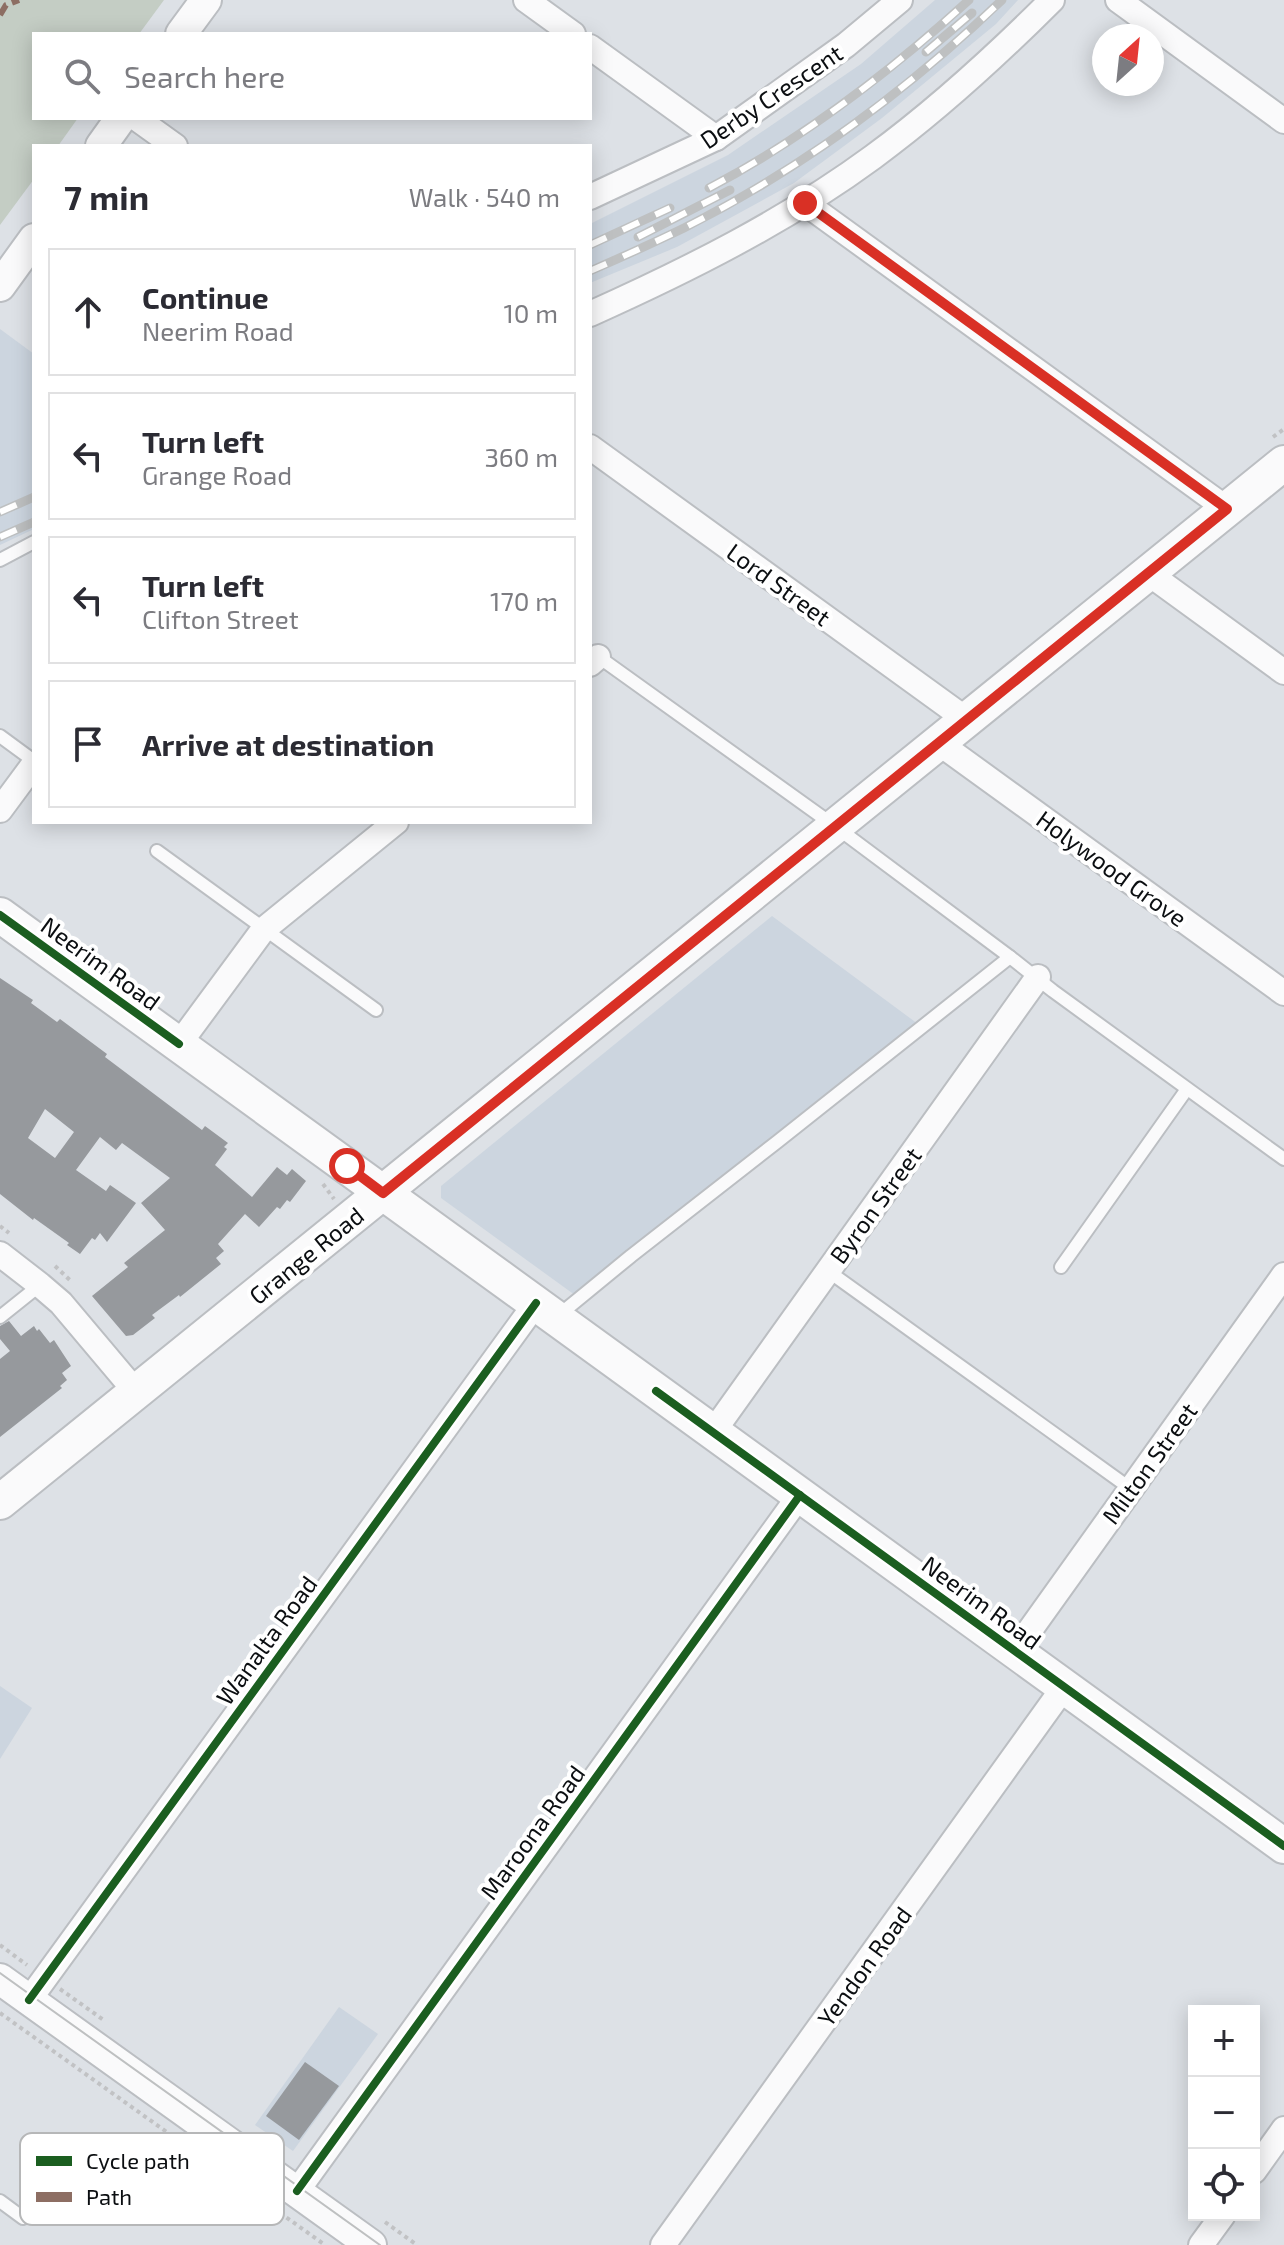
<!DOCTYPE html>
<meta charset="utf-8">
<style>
:root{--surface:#fff;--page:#f2f2f3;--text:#2b2b33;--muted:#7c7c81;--line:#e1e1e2}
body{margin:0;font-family:"Exo 2",sans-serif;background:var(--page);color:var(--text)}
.controls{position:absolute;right:24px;bottom:24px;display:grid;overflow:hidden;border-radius:0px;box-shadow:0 4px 20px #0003}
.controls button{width:72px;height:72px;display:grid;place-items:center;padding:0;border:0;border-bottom:2px solid var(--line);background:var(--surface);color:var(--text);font:40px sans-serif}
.compass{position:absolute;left:1092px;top:24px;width:72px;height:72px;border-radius:50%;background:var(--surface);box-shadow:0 4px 20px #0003;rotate:27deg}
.stop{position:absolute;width:24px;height:24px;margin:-18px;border:6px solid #d93025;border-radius:50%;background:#fff}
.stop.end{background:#d93025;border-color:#fff;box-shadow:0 2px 8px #0008}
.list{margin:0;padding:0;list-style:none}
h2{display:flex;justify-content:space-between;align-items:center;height:104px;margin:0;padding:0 32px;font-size:34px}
h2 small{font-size:26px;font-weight:400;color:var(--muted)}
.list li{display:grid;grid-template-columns:52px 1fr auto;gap:24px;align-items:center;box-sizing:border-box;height:128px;margin:0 16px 16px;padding:0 16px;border:2px solid var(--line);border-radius:0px}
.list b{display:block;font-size:30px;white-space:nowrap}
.list p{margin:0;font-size:26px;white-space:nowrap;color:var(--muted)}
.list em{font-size:26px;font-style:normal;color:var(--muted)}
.icon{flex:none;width:44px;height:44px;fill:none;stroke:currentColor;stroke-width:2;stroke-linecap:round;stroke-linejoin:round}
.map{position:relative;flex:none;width:1284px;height:2245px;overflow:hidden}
.search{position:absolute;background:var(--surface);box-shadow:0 4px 20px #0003;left:32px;top:32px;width:560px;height:88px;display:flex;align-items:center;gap:20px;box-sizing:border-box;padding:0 28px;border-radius:0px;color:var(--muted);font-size:30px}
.panel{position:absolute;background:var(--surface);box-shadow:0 4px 20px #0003;left:32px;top:144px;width:560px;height:680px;border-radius:0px}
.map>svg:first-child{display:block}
</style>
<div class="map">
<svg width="1284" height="2245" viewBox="0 0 1284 2245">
<rect width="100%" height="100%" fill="#dde1e6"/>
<g fill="#ccd5df">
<path d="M935,0H1018L996,24L882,118L794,183L677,247L590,283V224L728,155L861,64Z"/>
<path d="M0,329L34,354V529L0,545Z"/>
<path d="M772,916L918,1024L579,1298L441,1198V1186Z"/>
<path d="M0,1686L32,1708L0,1759Z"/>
<path d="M339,2007L378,2034L293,2151L255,2125Z"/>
</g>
<path fill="#c4cdc4" d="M0,0H164L139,34H34V118H78L58,146H34V179L0,225Z"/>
<g fill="#96999d" fill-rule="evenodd">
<path d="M0,978L33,1000L31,1003L57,1022L60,1019L107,1054L105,1057L202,1130L205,1126L228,1143L224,1147L227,1149L215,1165L252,1197L277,1167L287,1175L292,1169L306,1181L290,1202L287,1200L280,1209L277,1207L259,1227L245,1214L218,1244L224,1251L216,1258L221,1264L180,1297L179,1295L152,1315L155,1318L133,1335L126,1336L92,1296L128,1267L124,1263L165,1230L141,1203L170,1178L122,1143L116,1150L100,1137L76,1170L106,1191L110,1185L136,1203L107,1242L100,1233L95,1240L92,1238L80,1254L67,1245L69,1243L34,1218L33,1220L0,1194ZM45,1109L74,1132L55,1158L28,1138Z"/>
<path d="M9,1321L21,1336L34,1326L37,1331L39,1329L50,1343L54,1340L71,1366L62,1373L67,1380L60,1386L62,1388L0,1437V1359L10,1351L0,1339V1326Z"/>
<path d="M305,2062L339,2086L299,2140L266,2116Z"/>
</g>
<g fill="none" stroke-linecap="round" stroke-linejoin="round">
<defs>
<g id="service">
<path d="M0,560L34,542"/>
<path d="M596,655L836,827L1010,957L1053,991L1284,1159"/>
<path d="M0,736L34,761"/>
<path d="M157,851L376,1010"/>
<path d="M1061,1267L1187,1089"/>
<path d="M828,1271L1131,1489"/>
<path d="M559,1315L631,1256L777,1142L1010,957"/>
<path d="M0,1317L40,1285"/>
<path d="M0,2201L23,2218"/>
</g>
<g id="minor">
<path d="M526,0L573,34"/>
<path d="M1118,0L1284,121"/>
<path d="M590,47L716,138"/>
<path d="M136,118L175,146"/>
<path d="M590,197L716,138L846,45L900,0"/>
<path d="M805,203L1227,509"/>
<path d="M590,314C688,270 786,221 873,157C937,110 996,56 1052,0"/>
<path d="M590,447L967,720"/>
<path d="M1148,573L1284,672"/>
<path d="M590,664L598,657"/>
<path d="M939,743L1284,993"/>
<path d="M0,810L34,764"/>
<path d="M179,1044L263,930L396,822"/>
<path d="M0,1254L40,1285L61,1303L136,1392"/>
<path d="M713,1432L1038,977"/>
<path d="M1015,1651L1284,1275"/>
<path d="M29,2000L536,1303"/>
<path d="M1254,2171L1284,2129"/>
<path d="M297,2191L800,1495"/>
<path d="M663,2245L1064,1687"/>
<path d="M1201,2245L1223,2215"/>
</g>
<g id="tertiary">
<path d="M181,34L206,0"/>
<path d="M101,146L121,118"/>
<path d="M0,286L34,239"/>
<path d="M0,1979L371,2245"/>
</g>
<g id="secondary">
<path d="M0,915L1284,1846"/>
<path d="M0,1502L1284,463"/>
</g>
</defs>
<use href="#service" stroke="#bbbec2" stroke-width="16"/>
<use href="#minor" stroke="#bbbec2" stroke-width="28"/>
<use href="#tertiary" stroke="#bbbec2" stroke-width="34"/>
<use href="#secondary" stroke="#bbbec2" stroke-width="38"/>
<g stroke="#c1c2c4" stroke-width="4" stroke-dasharray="4 4" stroke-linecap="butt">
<path d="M1273,437L1284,429"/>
<path d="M323,1184L334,1199"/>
<path d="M0,1226L9,1233"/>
<path d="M55,1266L72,1282"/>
<path d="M0,1945L27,1965"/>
<path d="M60,1989L105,2021"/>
<path d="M0,2013L325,2245"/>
<path d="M385,2222L417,2245"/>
</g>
<use href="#service" stroke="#fafafb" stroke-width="12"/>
<use href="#minor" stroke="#fafafb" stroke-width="24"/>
<use href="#tertiary" stroke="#fafafb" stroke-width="30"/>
<use href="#secondary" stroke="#fafafb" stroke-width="34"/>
<path stroke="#bec0c1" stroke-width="2" d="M0,1973L380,2245"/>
<defs>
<g id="rail">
<path d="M926,52L972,13"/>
<path d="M709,188C804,138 890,72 969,0"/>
<path d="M638,237L730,190"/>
<path d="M590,245L670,208"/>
<path d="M590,271C622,257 653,243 684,228C801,169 908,90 1002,0"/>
<path d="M0,512L34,497"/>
<path d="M0,537L34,522"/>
</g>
</defs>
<use href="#rail" stroke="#bec0c1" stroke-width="9"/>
<use href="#rail" stroke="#fff" stroke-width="6" stroke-dasharray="18" stroke-linecap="butt"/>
<path stroke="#8d6e63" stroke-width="6" stroke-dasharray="12 6" stroke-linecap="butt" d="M0,15L6,5L19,0"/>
<defs>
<g id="cycleway">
<path d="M0,915L179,1044"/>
<path d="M656,1391L1284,1846"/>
<path d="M29,2000L536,1303"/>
<path d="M297,2191L800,1495"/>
</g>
</defs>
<use href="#cycleway" stroke="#fff" stroke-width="13"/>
<use href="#cycleway" stroke="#1b5e20" stroke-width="8"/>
</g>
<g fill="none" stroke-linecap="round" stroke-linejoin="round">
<path stroke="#d93025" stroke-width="10" d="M347,1166L383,1193L1227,509L805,203"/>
</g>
<g text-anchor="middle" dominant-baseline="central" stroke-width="8" stroke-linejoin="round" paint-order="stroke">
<g font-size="24" fill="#0b0e11" stroke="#fff">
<text transform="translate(771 96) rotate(-34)">Derby Crescent</text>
<text transform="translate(779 584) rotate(36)">Lord Street</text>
<text transform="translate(1112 868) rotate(36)">Holywood Grove</text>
<text transform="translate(101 963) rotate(36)">Neerim Road</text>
<text transform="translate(875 1205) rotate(-54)">Byron Street</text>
<text transform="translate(306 1255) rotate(-39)">Grange Road</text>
<text transform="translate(1149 1463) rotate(-54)">Milton Street</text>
<text transform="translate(982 1602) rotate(36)">Neerim Road</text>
<text transform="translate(266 1640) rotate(-54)">Wanalta Road</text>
<text transform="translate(532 1832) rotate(-54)">Maroona Road</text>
<text transform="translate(864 1966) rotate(-54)">Yendon Road</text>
</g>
</g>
<rect x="20" y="2133" width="264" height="92" rx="12" fill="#fff" stroke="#b6b7b8" stroke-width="2"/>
<rect x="36" y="2156" width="36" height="10" fill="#1b5e20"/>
<rect x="36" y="2192" width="36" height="10" fill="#8d6e63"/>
<g font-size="22" fill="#0b0e11">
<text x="86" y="2169">Cycle path</text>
<text x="86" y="2205">Path</text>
</g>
</svg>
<div class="controls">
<button>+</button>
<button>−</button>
<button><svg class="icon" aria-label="locate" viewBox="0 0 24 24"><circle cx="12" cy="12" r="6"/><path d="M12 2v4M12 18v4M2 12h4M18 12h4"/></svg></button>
</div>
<svg class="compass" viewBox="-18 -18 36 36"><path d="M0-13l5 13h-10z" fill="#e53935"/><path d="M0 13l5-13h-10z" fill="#7c7c81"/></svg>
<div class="stop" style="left:347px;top:1166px"></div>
<div class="stop end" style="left:805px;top:203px"></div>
<div class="search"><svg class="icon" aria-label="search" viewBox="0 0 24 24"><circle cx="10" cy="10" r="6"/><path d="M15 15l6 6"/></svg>Search here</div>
<section class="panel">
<h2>7 min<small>Walk · 540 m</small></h2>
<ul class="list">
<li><svg class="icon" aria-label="ahead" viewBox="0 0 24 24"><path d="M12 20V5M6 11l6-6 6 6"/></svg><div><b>Continue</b><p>Neerim Road</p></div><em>10 m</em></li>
<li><svg class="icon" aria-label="left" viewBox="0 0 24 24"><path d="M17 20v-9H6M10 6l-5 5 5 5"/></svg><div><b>Turn left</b><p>Grange Road</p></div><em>360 m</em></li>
<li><svg class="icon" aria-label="left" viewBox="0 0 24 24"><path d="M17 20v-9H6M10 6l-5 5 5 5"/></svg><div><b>Turn left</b><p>Clifton Street</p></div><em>170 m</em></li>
<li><svg class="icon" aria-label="arrive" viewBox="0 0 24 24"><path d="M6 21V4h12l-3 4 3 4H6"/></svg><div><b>Arrive at destination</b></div></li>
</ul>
</section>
</div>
